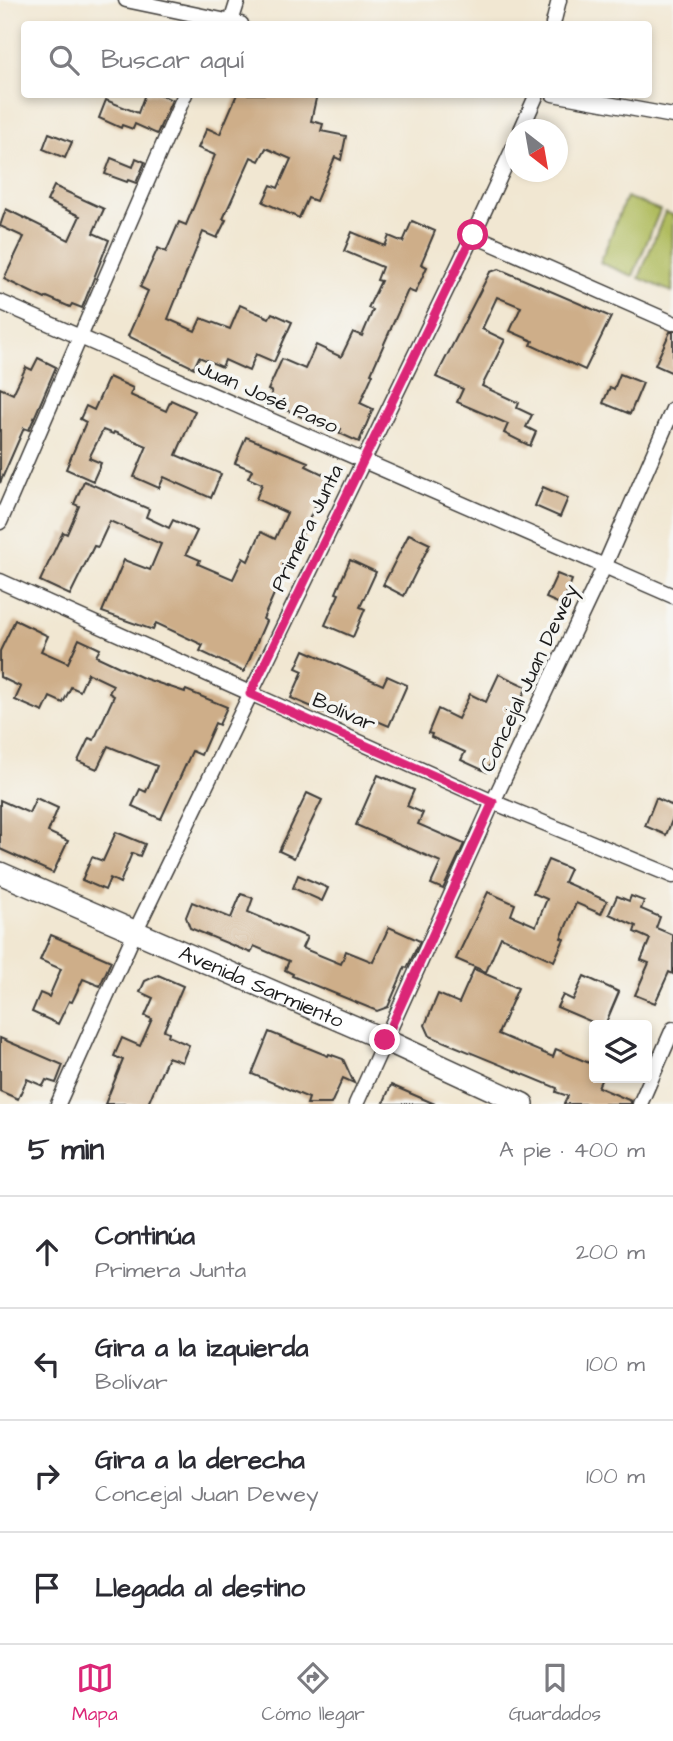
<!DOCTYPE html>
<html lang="es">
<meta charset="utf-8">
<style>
:root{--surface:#fff;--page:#f2f2f3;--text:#2b2b33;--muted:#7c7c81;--line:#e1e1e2;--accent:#db2777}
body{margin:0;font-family:"Architects Daughter",sans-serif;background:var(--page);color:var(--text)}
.controls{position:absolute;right:21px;bottom:21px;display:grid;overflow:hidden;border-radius:7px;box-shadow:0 4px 10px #0003}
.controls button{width:63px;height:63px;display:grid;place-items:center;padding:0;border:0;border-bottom:2px solid var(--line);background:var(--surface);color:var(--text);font:35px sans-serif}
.compass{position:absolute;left:505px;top:119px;width:63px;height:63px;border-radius:50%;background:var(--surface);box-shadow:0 4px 10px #0003;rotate:149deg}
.stop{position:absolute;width:21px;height:21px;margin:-16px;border:5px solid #db2777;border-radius:50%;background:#fff}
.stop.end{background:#db2777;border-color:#fff;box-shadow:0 2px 7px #0008}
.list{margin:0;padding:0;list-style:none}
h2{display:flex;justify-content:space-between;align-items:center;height:91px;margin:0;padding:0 28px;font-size:30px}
h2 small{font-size:23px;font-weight:400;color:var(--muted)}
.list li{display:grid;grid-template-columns:46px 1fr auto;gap:21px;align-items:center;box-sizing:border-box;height:112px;padding:0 28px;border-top:2px solid var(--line)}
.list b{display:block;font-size:26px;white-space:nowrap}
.list p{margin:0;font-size:23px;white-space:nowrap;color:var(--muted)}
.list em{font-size:23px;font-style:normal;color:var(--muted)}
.icon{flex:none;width:38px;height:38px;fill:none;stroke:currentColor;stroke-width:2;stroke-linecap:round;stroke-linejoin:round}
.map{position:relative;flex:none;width:673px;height:1104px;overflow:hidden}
.search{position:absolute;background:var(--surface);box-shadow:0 4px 10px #0003;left:21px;right:21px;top:21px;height:77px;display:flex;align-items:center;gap:18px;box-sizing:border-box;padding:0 24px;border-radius:7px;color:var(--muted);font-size:26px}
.sheet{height:539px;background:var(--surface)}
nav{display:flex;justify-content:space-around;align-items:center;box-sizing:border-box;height:98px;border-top:2px solid var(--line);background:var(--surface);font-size:19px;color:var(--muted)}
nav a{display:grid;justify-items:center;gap:4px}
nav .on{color:var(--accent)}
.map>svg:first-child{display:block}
</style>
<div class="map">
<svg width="673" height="1104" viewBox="0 0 673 1104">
<rect width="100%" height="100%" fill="#f6f6f2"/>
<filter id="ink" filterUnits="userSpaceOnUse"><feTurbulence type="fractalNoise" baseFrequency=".0143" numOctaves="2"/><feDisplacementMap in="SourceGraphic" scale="14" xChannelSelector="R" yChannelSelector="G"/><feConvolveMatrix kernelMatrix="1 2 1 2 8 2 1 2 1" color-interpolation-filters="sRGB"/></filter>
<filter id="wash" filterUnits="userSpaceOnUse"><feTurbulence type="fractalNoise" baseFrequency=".00686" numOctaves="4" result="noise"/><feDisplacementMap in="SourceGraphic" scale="28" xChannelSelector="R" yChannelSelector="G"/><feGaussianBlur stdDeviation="1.57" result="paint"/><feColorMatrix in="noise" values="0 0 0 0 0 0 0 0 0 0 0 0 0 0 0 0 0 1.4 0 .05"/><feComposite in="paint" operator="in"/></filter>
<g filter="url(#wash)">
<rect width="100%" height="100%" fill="#f1e7d2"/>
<g fill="#b0bc5e" stroke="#666c3d" stroke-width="2">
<path d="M626,197L660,210L633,276L600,263Z"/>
<path d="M665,212L673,215L672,292L639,278Z"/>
</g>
<g id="blocks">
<g fill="#ceae89">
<path d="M145,94H159L172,100L157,134L135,124L133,129L122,125L121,128L99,118L106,100L138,113Z"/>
<path d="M237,94H317L311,121L323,124L321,131L346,136L341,160L335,157L316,201L308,198L299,218L263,202L271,185L278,188L291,159L266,148L259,161L251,157L223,219L226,220L217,238L203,232L168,319L195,331L201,318L230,329L240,305L269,318L272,313L292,322L274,362L256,354L249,371L225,360L222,367L199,357L194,368L128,336L148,291L140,287L158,248L166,252L179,222L186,225L215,155L198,148L207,128L220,134Z"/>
<path d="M49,133L72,142L65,158L43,149Z"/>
<path d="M111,158L133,167L136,158L145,162L136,183L128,180L127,182L105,174Z"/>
<path d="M54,186L104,209L93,233L109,240L82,308L72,304L70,307L47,297L45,299L4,279L24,237L0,226L6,209L69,240L80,216L47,201Z"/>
<path d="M412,221L435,231L421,264L427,267L415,293L408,290L371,373L373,374L360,403L373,409L359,442L339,433L341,429L310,415L308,420L286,410L287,406L269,398L272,392L268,390L282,359L305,369L316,345L341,357L353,332L362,336L373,310L368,308L381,281L377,280L382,267L344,251L352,232L385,246L389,236L403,242Z"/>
<path d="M499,269L611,317L585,370L531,345L533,341L510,331L521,307L497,297L482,329L505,340L482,386L519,403L517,408L532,415L526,427L536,432L530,446L504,433L508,424L457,402L463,389L436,377L490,272Z"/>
<path d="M670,332H673V373L655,365Z"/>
<path d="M38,358L56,367L29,430L24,428L0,483V388L13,394L26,367L32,370Z"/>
<path d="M620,374L643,383L630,414L603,403L610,387L614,389Z"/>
<path d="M109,377L133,388L130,395L166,411L171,400L195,411L176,455L221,474L211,498L164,477L159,488L134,477L147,446L114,432L113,434L103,430L89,458L101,463L93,481L66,469L86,422L80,419L86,406L94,410Z"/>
<path d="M246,437L308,462L306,466L329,477L274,594L263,619L266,621L244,672L200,651L203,645L156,623L153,630L102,612L124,560L150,570L161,544L110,521L98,547L94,546L70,595L40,581L63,532L67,534L79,506L74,504L84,481L149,509L146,517L169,528L173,520L197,531L186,554L200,560L198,564L233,579L243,558L248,561L261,532L275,539L287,513L256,499L262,484L248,478L252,470L235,463Z"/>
<path d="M543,487L568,498L560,517L535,506Z"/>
<path d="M409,534L430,544L404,596L383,585Z"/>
<path d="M350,560L376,572L360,607L365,609L353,637L325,625L339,594L336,593Z"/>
<path d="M557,574L572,580L562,605L546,598Z"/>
<path d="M15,620L48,636L41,651L68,663L79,639L100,649L96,656L143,678L185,692L186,690L227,707L219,725L215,723L201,755L192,751L161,819L132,806L140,789L146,792L157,766L108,746L97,769L78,761L89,738L94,740L114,696L109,693L113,685L88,673L80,691L71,687L63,703L50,697L43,712L15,700L21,687L0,677V651Z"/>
<path d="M304,650L383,685L387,676L407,685L389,726L361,714L358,719L329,707L326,713L291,698L303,671L296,668Z"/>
<path d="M499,674L527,687L487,772L461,760L465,752L431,737L432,734L428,733L438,709L458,719L470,694L486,702Z"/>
<path d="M378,775L414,790L407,806L423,813L418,824L464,844L443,889L431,884L441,862L356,825Z"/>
<path d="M307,793L322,800L294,858L279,851Z"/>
<path d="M36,798L58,808L48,832L68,841L53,873L0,849V800L29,813Z"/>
<path d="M656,798L673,806V818L666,835L645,826Z"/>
<path d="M116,832L145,844L140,856L132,853L120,883L110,878L105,890L82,880L92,857L103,861Z"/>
<path d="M548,860L570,869L564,882L607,901L601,914L576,903L561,938L564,939L554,961L501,937L486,972L456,959L488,892L515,904L511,915L536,926L547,899L533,893Z"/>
<path d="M298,875L328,888L322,901L293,888Z"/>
<path d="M241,894L253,898L248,912L307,937L302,948L341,964L346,951L373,962L389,927L420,941L407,968L405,967L388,1007L377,1011L292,976L293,974L285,970L289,961L254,946L251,953L190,928L186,917L192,902L231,918Z"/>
<path d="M617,896L629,901L631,896L644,901L641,909L660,917L656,928L673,935V974L669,972L655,1003L635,995L649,963L641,960L650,939L634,932L636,926L609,914Z"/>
<path d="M51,935L111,961L100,986L83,979L72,1002L69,1001L58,1024L32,1012L40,993L49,997L61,969L40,960Z"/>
<path d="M474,969L518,988L498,1034L553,1057L556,1049L594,1065V1078H602L598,1087L631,1101V1104H564L568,1096L556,1092L557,1088L430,1036L425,1025L438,994L459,1003Z"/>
<path d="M158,975L183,986L164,1030L169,1032L168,1036L189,1045L182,1062L168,1057L148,1104H105L123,1060L114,1056L122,1038L140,1046L152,1019L145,1016L153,998L140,992L145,981Z"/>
<path d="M584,976L619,992L605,1025H599L557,1007L563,995L573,1000Z"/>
<path d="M269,1032L328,1056L329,1054L343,1059L354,1083L343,1078L331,1104H307L309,1098L252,1074Z"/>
<path d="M0,1038L63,1065L56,1083L46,1080L43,1086L27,1079L18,1099L0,1091Z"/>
<path d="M391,1085L435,1104H383Z"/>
</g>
</g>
</g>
<g filter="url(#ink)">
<use href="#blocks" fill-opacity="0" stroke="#3c3a37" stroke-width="2"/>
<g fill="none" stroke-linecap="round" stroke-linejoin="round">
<defs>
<g id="street">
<path d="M126,0L241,24"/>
<path d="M231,22L238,0"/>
<path d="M553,24L559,0"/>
<path d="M553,94L673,116"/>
<path d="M521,130L537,94"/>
<path d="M473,235L673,323"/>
<path d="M0,302L673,596"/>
<path d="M0,522L185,94"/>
<path d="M0,581L493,802L673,876"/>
<path d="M58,1104L135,932L473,235L516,142"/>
<path d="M356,1104L493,802L604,567L673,409"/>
<path d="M640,1104L673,1029"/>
</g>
<g id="secondary">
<path id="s1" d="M0,873L385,1040L523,1104"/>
</g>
</defs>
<use href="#street" stroke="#3c3a37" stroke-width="17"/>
<use href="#secondary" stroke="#3c3a37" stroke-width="24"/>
<use href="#street" stroke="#fff" stroke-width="14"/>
<use href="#secondary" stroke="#fff" stroke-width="21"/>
</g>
</g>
<g fill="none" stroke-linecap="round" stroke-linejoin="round" filter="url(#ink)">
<path stroke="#db2777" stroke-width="9" d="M385,1040L493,802L250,694L473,235"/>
</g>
<g text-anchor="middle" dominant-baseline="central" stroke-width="7" stroke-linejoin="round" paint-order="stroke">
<g font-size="21" fill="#1c1c1c" stroke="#f6f6f2">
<text transform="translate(268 397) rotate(24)">Juan José Paso</text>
<text transform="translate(307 528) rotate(-64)">Primera Junta</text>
<text transform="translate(529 678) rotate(-65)">Concejal Juan Dewey</text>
<text transform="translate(344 712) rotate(24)">Bolívar</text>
<text stroke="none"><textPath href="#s1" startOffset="285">Avenida Sarmiento</textPath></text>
</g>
</g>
</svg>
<div class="controls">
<button><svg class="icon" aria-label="layers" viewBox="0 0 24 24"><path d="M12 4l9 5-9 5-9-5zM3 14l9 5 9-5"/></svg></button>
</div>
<svg class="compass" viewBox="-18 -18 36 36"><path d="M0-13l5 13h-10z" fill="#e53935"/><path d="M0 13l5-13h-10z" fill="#7c7c81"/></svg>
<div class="stop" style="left:473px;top:235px"></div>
<div class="stop end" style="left:385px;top:1040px"></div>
<div class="search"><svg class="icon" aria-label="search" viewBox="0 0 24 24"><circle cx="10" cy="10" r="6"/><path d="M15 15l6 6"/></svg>Buscar aquí</div>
</div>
<section class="sheet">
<h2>5 min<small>A pie · 400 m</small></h2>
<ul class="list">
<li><svg class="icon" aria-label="ahead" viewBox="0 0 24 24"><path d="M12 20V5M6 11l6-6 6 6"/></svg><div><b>Continúa</b><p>Primera Junta</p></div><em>200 m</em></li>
<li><svg class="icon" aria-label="left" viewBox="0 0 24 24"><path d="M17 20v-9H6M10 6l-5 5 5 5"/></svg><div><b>Gira a la izquierda</b><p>Bolívar</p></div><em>100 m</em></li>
<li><svg class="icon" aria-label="right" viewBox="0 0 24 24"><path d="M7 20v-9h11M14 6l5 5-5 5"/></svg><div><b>Gira a la derecha</b><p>Concejal Juan Dewey</p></div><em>100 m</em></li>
<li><svg class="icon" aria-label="arrive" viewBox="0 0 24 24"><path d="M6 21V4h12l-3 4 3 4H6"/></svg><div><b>Llegada al destino</b></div></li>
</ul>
</section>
<nav>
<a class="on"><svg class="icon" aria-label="map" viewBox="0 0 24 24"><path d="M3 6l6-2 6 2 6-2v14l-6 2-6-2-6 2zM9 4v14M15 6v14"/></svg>Mapa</a>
<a><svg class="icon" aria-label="directions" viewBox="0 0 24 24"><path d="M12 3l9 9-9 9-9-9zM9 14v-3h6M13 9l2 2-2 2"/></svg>Cómo llegar</a>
<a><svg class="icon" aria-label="saved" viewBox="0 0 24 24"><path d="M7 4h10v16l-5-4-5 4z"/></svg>Guardados</a>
</nav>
